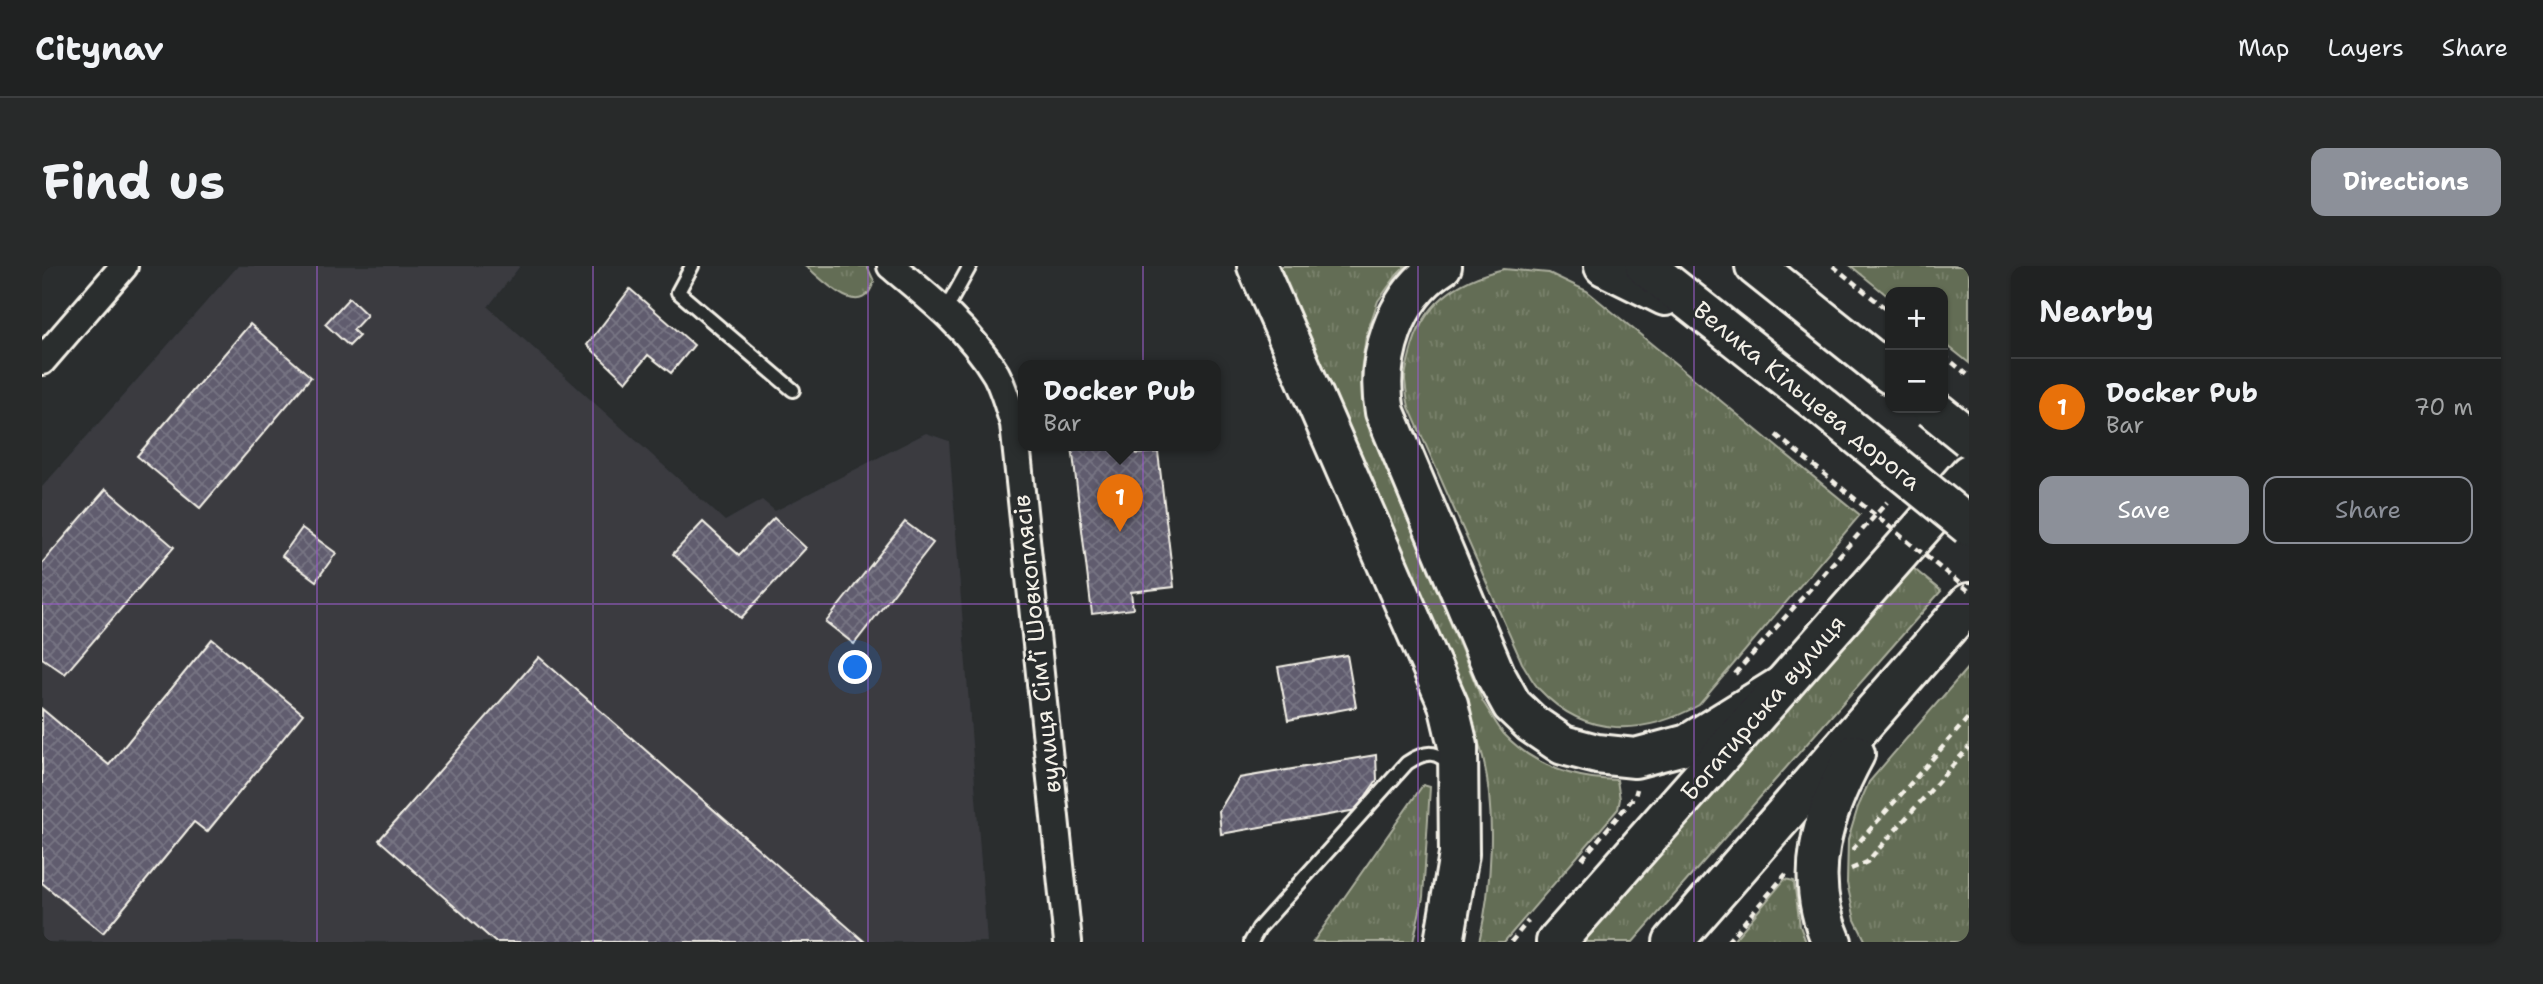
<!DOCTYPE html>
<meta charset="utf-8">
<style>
:root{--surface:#202222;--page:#282a2a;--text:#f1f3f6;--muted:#a2a4a5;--line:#3d3f40;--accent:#8c9099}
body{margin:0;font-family:"Shantell Sans",sans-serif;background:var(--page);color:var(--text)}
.controls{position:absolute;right:21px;top:21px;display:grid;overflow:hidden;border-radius:14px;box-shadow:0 2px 5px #0004}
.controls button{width:63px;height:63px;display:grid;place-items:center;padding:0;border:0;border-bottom:2px solid var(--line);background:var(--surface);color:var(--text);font:35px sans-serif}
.you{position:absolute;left:814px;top:402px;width:24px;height:24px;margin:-18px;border:5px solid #fff;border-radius:50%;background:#1a73e8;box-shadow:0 0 0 10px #1a73e833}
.badge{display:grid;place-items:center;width:46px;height:46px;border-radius:50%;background:var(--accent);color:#fff;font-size:23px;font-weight:700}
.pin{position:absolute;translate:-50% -58px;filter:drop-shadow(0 2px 4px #0008)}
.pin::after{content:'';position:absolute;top:37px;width:24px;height:21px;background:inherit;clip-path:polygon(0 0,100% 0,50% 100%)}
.popup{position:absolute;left:976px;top:94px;width:203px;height:91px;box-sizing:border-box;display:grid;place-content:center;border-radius:14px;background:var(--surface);filter:drop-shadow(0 2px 5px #0005);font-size:23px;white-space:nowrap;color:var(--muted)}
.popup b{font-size:26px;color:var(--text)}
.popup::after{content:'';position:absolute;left:50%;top:100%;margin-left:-14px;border:14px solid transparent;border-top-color:var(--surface)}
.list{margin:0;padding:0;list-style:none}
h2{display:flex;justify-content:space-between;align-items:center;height:91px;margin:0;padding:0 28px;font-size:30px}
h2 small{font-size:23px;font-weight:400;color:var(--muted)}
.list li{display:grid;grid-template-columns:46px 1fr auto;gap:21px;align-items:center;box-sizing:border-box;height:98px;padding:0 28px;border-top:2px solid var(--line)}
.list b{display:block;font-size:26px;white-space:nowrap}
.list p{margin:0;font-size:23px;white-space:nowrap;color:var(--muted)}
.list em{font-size:23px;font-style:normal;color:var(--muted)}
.actions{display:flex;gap:14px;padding:21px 28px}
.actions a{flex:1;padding:16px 0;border:2px solid var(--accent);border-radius:14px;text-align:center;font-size:24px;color:var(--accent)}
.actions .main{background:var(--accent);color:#fff}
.map{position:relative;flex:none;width:1927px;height:676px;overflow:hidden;border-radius:14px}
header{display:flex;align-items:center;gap:42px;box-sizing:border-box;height:98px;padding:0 35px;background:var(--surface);border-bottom:2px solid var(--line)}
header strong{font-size:33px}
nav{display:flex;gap:38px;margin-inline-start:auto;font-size:24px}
.intro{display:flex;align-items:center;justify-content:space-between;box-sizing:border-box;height:168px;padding:0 42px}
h1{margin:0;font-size:49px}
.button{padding:18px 32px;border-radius:14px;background:var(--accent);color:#fff;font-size:24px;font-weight:700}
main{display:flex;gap:42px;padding:0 42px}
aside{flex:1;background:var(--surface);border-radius:14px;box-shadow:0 2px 5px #0004}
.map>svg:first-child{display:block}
</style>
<header>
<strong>Citynav</strong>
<nav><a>Map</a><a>Layers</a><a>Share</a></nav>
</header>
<div class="intro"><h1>Find us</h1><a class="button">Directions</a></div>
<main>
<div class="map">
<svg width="1927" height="676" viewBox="0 0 1927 676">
<defs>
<pattern id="grass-tufts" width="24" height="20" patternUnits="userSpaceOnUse" patternTransform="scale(1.75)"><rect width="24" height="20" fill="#636d54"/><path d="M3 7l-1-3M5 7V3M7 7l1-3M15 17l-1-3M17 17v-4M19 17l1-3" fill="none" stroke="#7a826d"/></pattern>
<pattern id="building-cross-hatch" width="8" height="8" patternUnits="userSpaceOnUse" patternTransform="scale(1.75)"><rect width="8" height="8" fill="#605c6e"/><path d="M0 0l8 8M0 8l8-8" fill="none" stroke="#777483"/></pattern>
</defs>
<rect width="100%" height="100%" fill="#2a2d2e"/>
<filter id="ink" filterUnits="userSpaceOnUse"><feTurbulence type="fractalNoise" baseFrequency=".0143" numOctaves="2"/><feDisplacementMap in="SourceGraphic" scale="14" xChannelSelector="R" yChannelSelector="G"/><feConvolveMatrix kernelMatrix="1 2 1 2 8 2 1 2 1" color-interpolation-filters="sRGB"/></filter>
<g filter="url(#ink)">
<path fill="#3a3b41" d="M196,0H478L446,41L683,255L720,234L733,245L884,167L907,175L945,676H0V221Z"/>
<g fill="url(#grass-tufts)" stroke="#acaf9e" stroke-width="2">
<path d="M764,0H825L832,15C820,57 782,15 764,0Z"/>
<path d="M1236,0H1364L1355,9L1336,35L1324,70L1319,105L1320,134L1345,204L1441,436C1448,446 1454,459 1462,468C1493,501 1532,513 1575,514L1578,533L1576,543L1462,676H1437C1450,620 1454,548 1441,491C1436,472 1428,453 1422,434Z"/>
<path d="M1809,0H1927V97L1901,76V26H1848V32Z"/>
<path d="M1462,3L1507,7L1545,25L1818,249L1657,439C1603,469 1544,473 1498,424C1491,417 1486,406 1480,397L1367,141C1365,132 1364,123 1363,114C1363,106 1366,96 1368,88C1380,38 1414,14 1462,3Z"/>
<path d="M1865,297L1899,325L1591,676H1532Z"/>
<path d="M1927,400V676H1824L1813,654L1805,617L1806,574L1816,541L1827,516Z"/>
<path d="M1381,519L1388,521L1381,631L1371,676H1271Z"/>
<path d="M1743,613L1752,615L1758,660L1764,676H1690Z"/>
</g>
<g fill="url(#building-cross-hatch)" stroke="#f4f1e8" stroke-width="2">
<path d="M588,23L652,79L629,107L606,89L584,116L545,79Z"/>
<path d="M307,32L325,49L311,64L317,70L307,80L283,58Z"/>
<path d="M208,58L269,111L158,242L95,190Z"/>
<path d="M1030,180H1093L1094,188L1116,186L1132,321L1089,326L1091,343L1050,348Z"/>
<path d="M64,223L132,281L23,408L0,392V297Z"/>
<path d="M732,252L764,282L699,352L631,288L661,256L697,289Z"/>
<path d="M863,256L891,277L812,378L784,356Z"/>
<path d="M260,262L294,287L274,315L240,290Z"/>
<path d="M170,373L261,448L165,566L152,556L61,667L0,617V443L67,499Z"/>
<path d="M1305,389L1314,441L1246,454L1236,401Z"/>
<path d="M497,391L823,676H453L337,574Z"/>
<path d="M1334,489L1335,514L1314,544L1179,568L1177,545L1197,512Z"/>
</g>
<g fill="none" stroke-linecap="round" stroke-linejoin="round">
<defs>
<g id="lane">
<path d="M650,0L636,26L751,124"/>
<path d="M903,45L928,0"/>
<path d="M1209,676L1217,662L1365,497C1382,486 1396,482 1409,502"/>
</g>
<g id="street">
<path d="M849,0C888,32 927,63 954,108C962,123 967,142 972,158L1026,676"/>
<path d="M0,95L82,0"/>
</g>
<g id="primary">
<path d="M1215,0L1406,438L1416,480L1417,588L1402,676"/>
<path d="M1400,0C1352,30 1333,93 1343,146L1454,410L1470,439L1490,458L1521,479L1555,488L1593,492L1646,478L1741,419"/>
<path d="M1562,0L1623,30"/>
<path d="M1603,0L1766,129"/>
<path d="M1713,0L1848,108"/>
<path d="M1514,676L1927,208"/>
<path d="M1631,676L1927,337"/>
<path d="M1790,676C1760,611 1781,547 1813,488"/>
</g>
</defs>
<use href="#lane" stroke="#f4f1e8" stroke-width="18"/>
<use href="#street" stroke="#f4f1e8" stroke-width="32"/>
<use href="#primary" stroke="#f4f1e8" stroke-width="44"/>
<g stroke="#f4f1e8" stroke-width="4.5" stroke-dasharray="7 5" stroke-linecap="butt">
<path d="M1791,0L1848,46"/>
<path d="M1901,89L1927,110"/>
<path d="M1693,408L1845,236"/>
<path d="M1810,584L1927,451"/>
<path d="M1540,593L1593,530L1595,523"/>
<path d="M1809,603L1825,596L1927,481"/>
<path d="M1469,676L1486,655"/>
<path d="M1685,676L1744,608"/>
</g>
<use href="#lane" stroke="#2a2d2e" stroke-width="12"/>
<use href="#street" stroke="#2a2d2e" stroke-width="26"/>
<use href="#primary" stroke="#2a2d2e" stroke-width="38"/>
<defs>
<g id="primary-bridge">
<path d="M1766,129L1927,260"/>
<path d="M1890,142L1927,172"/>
</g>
</defs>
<use href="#primary-bridge" stroke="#f4f1e8" stroke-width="44" stroke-linecap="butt"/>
<path stroke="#f4f1e8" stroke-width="4.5" stroke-dasharray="7 5" stroke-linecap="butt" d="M1734,169L1927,325"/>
<use href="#primary-bridge" stroke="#2a2d2e" stroke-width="38"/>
</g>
</g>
<path fill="none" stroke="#995dc9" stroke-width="2" stroke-opacity="0.55" d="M275,0V676M551,0V676M826,0V676M1101,0V676M1376,0V676M1652,0V676M0,338H1927"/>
<g text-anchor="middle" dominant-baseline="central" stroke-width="5" stroke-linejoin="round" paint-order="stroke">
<g font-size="24" fill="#f4f1e8" stroke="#2a2d2e">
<text transform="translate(1765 130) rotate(39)">Велика Кільцева дорога</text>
<text transform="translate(995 378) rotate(-96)">вулиця Сімʼї Шовкоплясів</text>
<text transform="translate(1721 442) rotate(-49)">Богатирська вулиця</text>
</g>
</g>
</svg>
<div class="controls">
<button>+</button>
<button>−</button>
</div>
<div class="you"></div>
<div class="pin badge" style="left:1078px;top:266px;background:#e8710a">1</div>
<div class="popup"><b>Docker Pub</b>Bar</div>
</div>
<aside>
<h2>Nearby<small></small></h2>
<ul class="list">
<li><span class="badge" style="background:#e8710a">1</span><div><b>Docker Pub</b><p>Bar</p></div><em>70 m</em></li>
</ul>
<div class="actions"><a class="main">Save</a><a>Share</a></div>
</aside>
</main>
